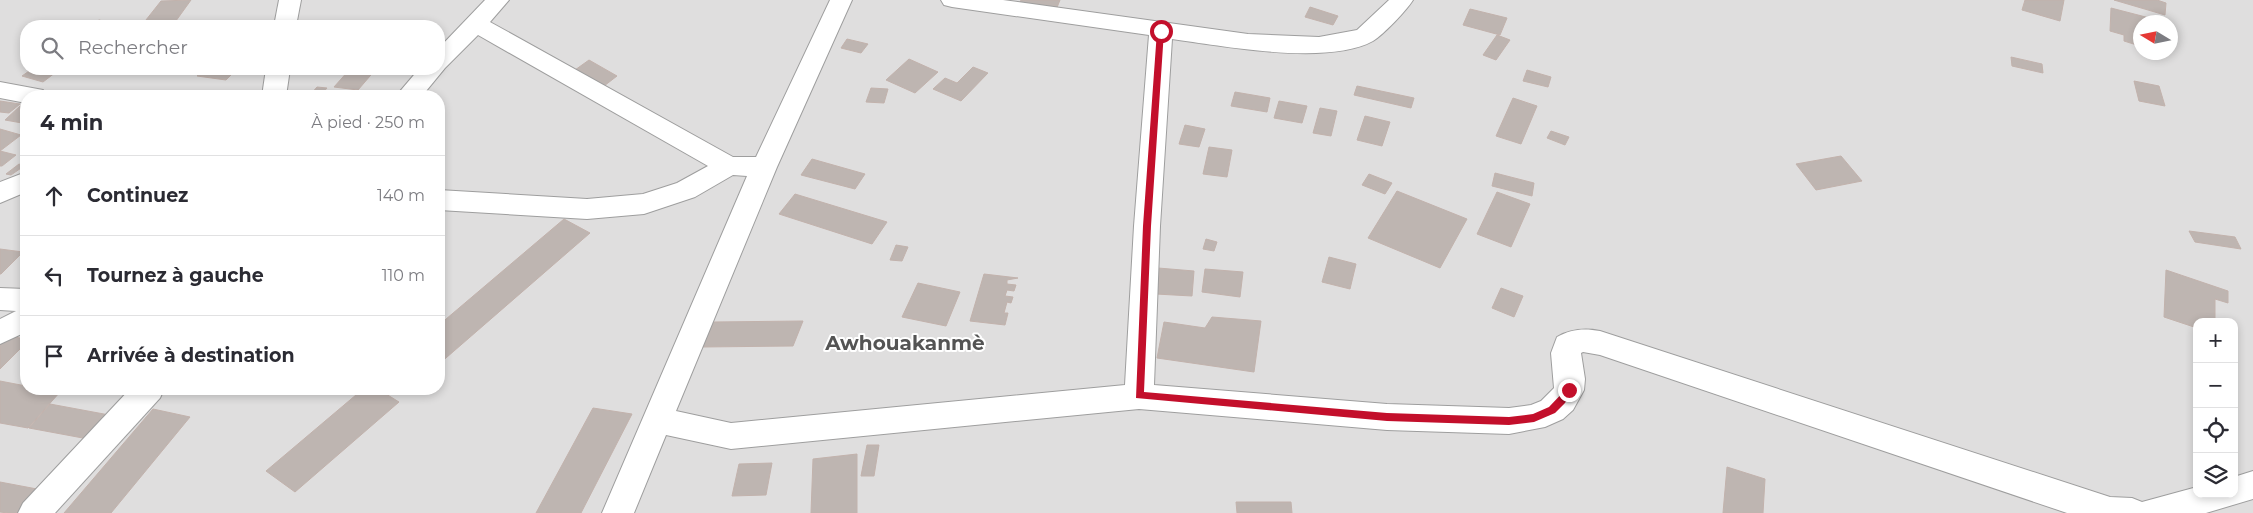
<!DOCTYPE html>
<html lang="fr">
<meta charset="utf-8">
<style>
:root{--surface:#fff;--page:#f2f2f3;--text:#2b2b33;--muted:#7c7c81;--line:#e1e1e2}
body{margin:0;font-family:Montserrat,sans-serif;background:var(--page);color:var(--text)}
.controls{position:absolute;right:15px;bottom:15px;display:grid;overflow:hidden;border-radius:10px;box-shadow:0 2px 8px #0003}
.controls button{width:45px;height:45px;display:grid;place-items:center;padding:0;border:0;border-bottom:1px solid var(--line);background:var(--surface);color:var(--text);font:25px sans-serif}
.compass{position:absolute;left:2133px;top:15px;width:45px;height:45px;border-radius:50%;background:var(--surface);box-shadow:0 2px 8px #0003;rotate:280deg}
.stop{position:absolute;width:15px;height:15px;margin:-11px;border:4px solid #c30f2b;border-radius:50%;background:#fff}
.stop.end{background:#c30f2b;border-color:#fff;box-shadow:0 1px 5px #0008}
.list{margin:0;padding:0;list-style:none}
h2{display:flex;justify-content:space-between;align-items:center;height:65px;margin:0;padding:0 20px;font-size:21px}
h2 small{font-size:16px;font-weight:400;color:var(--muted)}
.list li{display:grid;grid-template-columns:32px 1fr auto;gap:15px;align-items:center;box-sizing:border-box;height:80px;padding:0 20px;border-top:1px solid var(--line)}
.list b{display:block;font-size:19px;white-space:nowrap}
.list em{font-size:16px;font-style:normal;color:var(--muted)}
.icon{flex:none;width:28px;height:28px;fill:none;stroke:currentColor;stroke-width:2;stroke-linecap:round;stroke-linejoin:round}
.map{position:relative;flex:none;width:2253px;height:513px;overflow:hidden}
.search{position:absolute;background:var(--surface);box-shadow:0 2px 8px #0003;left:20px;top:20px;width:425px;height:55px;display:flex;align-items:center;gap:12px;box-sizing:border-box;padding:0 18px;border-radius:20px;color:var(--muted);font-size:19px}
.panel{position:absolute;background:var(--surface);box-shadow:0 2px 8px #0003;left:20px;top:90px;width:425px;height:305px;border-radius:20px}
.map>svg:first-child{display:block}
</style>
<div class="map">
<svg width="2253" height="513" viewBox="0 0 2253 513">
<rect width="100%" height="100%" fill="#f1ede9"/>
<path fill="#dfdede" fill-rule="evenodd" d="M0,0H2253V513H0ZM2140,22H2170V52H2140ZM26,26H439V69H26ZM26,96H439V389H26ZM2197,322H2234V494H2197Z"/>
<g fill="#beb5b1" stroke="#c2b2ac">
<path d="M191,0L173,25H142L161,1Z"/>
<path d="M1021,0H1060L1056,10L1019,4Z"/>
<path d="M2025,0H2064L2060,21L2022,10Z"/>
<path d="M2114,0H2157L2166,3L2165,15Z"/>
<path d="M1310,7L1338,16L1333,25L1305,17Z"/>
<path d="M2111,8L2165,22H2140V46L2124,41V35L2110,31Z"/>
<path d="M1470,9L1507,18L1500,35L1463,25Z"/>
<path d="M99,20L119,25L90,26Z"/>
<path d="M1497,35L1510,40L1496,60L1483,55Z"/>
<path d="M847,39L868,44L861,53L841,48Z"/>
<path d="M2011,57L2042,64L2043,73L2012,66Z"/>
<path d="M909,59L938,72L915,93L886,80Z"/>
<path d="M589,60L617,76L604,86L575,70Z"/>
<path d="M973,67L988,73L961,101L933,89L945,78L957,83Z"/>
<path d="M32,69H60L43,82L22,76Z"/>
<path d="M204,69H237L226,80L197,76Z"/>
<path d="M350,69H376L358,90L334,87Z"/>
<path d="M1527,70L1551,77L1548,87L1523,81Z"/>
<path d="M2134,81L2159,86L2165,106L2139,101Z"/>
<path d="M1357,86L1414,98L1411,108L1354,95Z"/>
<path d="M317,87L327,88L320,96L310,95Z"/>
<path d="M871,88L888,89L884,103L866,102Z"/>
<path d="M1235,92L1270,98L1267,112L1231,106Z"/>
<path d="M1513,98L1537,106L1521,144L1496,136Z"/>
<path d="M0,101L20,104L9,113L0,112Z"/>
<path d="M1279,101L1307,106L1302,123L1274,118Z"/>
<path d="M20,106L26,108V120L22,123L5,120Z"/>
<path d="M1320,108L1337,111L1331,136L1313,133Z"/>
<path d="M1365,116L1390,122L1382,146L1357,140Z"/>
<path d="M1185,125L1205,129L1199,147L1179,144Z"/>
<path d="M0,129L21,135L0,151Z"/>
<path d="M1551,131L1569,137L1565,145L1547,138Z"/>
<path d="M1209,147L1232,150L1227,177L1203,174Z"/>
<path d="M0,151L16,155L2,166H0Z"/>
<path d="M1841,156L1862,181L1816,190L1796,164Z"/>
<path d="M812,159L865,174L855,189L801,175Z"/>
<path d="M19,164L24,166L11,175L6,174Z"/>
<path d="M1495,173L1534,183L1532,196L1492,186Z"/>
<path d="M1369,174L1392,183L1385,194L1362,185Z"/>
<path d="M1397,191L1467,219L1440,268L1368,238Z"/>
<path d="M1497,192L1530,204L1511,247L1477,234Z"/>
<path d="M795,194L887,222L872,244L779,214Z"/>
<path d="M564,219L590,233L439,364V325Z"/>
<path d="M2189,231L2235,237L2241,249L2195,242Z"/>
<path d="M1206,239L1217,242L1214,251L1203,249Z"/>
<path d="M896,245L908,247L902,261L890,260Z"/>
<path d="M0,249L23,252L1,274H0Z"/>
<path d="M1329,257L1356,264L1350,289L1322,282Z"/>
<path d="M1158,268L1194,271L1192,296L1156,294Z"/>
<path d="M1205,269L1243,272L1240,297L1202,292Z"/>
<path d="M2166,270L2228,291V303L2215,299V321L2218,322H2197V328L2164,317Z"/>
<path d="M984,274L1018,278L1007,280V284L1016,285L1014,291L1007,290L1005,296L1013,297L1011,303L1007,302L1004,313H1008L1005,325L970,321Z"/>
<path d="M918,283L960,292L946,326L902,317Z"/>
<path d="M1501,288L1523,296L1514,317L1492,308Z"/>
<path d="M1212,317L1261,321L1254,372L1157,358L1164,322L1205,328Z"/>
<path d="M803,321L793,346L702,347L713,322Z"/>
<path d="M8,336L26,339V343L0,369V343Z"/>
<path d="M0,381L26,386V389L60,392L28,428L0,423Z"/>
<path d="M184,389H212L208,394Z"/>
<path d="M363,389H378L399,402L295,492L266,471Z"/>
<path d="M50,404L120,417L99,441L29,428Z"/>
<path d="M593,408L632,414L581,513H536Z"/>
<path d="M153,409L190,417L111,513H64Z"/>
<path d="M867,445H879L874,476H861Z"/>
<path d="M857,454V513H811L813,459Z"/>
<path d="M772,463L766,495L732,496L739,464Z"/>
<path d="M1727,467L1765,479L1763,513H1723Z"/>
<path d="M0,482L37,489L17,513H8L0,512Z"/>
<path d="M1236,502H1291L1292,513H1237Z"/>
</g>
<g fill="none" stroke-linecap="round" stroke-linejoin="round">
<defs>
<g id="minor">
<path d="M279,0H301L296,26H274Z"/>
<path d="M485,0H509L490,22L733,157H756L830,0H852L777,167L676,411L731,423L1125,385L1134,226L1149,35L952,7L944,5L941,0H1003L1248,34L1319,37L1357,30L1389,0H1413C1406,11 1384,34 1373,41C1328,66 1223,46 1172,39L1160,226L1154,385L1387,404L1509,408L1531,405L1541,401L1554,388L1551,353L1557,337C1571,329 1584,328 1600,331L2110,497L2132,498L2142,502L2197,487V494H2234V477L2253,471V499L2206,513H2067L1600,355L1583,352L1581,353L1585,379L1584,390L1573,410L1563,419L1545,427L1509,434L1387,430L1139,409L731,449L666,435L634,513H602L747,176L733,175L695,197L644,214L587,219L439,210V190L587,199L643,194L677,183L708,166L478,35L445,68L422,96H396L419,69H439V48Z"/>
<path d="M266,69H290L286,96H262Z"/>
<path d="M0,82L43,90L46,96H26V103L0,98Z"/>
<path d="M26,172V192L0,203V182Z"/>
<path d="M0,288L26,289V332L0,344V319L16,311L0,310Z"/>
<path d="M130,389H164L160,398L55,513H18L23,503Z"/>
</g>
</defs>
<use href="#minor" stroke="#9e9e9e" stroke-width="2"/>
<use href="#minor" fill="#fff" fill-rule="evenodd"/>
</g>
<path fill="#c30f2b" d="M1161,29L1164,31L1151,226L1144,392L1387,413L1509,417L1533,414L1549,407L1569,386L1573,390L1565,403L1555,413L1534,422L1509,425L1387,421L1136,398L1143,226L1157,31Z"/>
<g text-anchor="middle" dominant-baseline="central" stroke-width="4" stroke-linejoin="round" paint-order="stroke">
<g font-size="20" font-weight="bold" fill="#545454" stroke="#fff">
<text x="905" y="343">Awhouakanmè</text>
</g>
</g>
</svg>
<div class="controls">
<button>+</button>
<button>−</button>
<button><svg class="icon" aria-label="locate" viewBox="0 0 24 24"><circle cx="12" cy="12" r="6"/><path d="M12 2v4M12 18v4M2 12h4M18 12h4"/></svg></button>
<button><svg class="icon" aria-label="layers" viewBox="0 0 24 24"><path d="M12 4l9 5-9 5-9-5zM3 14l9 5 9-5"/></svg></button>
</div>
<svg class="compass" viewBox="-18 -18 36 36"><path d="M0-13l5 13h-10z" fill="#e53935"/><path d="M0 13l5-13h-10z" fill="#7c7c81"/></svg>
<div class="stop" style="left:1161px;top:31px"></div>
<div class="stop end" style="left:1569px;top:390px"></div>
<div class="search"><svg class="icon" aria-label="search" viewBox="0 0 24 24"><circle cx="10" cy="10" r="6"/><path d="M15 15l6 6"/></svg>Rechercher</div>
<section class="panel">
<h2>4 min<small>À pied · 250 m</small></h2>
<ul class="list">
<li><svg class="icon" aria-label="ahead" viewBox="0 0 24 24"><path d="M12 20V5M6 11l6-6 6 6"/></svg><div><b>Continuez</b></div><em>140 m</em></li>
<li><svg class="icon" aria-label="left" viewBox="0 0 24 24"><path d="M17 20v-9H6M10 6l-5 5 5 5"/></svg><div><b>Tournez à gauche</b></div><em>110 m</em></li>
<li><svg class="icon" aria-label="arrive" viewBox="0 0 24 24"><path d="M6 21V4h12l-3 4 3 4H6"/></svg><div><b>Arrivée à destination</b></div></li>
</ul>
</section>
</div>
